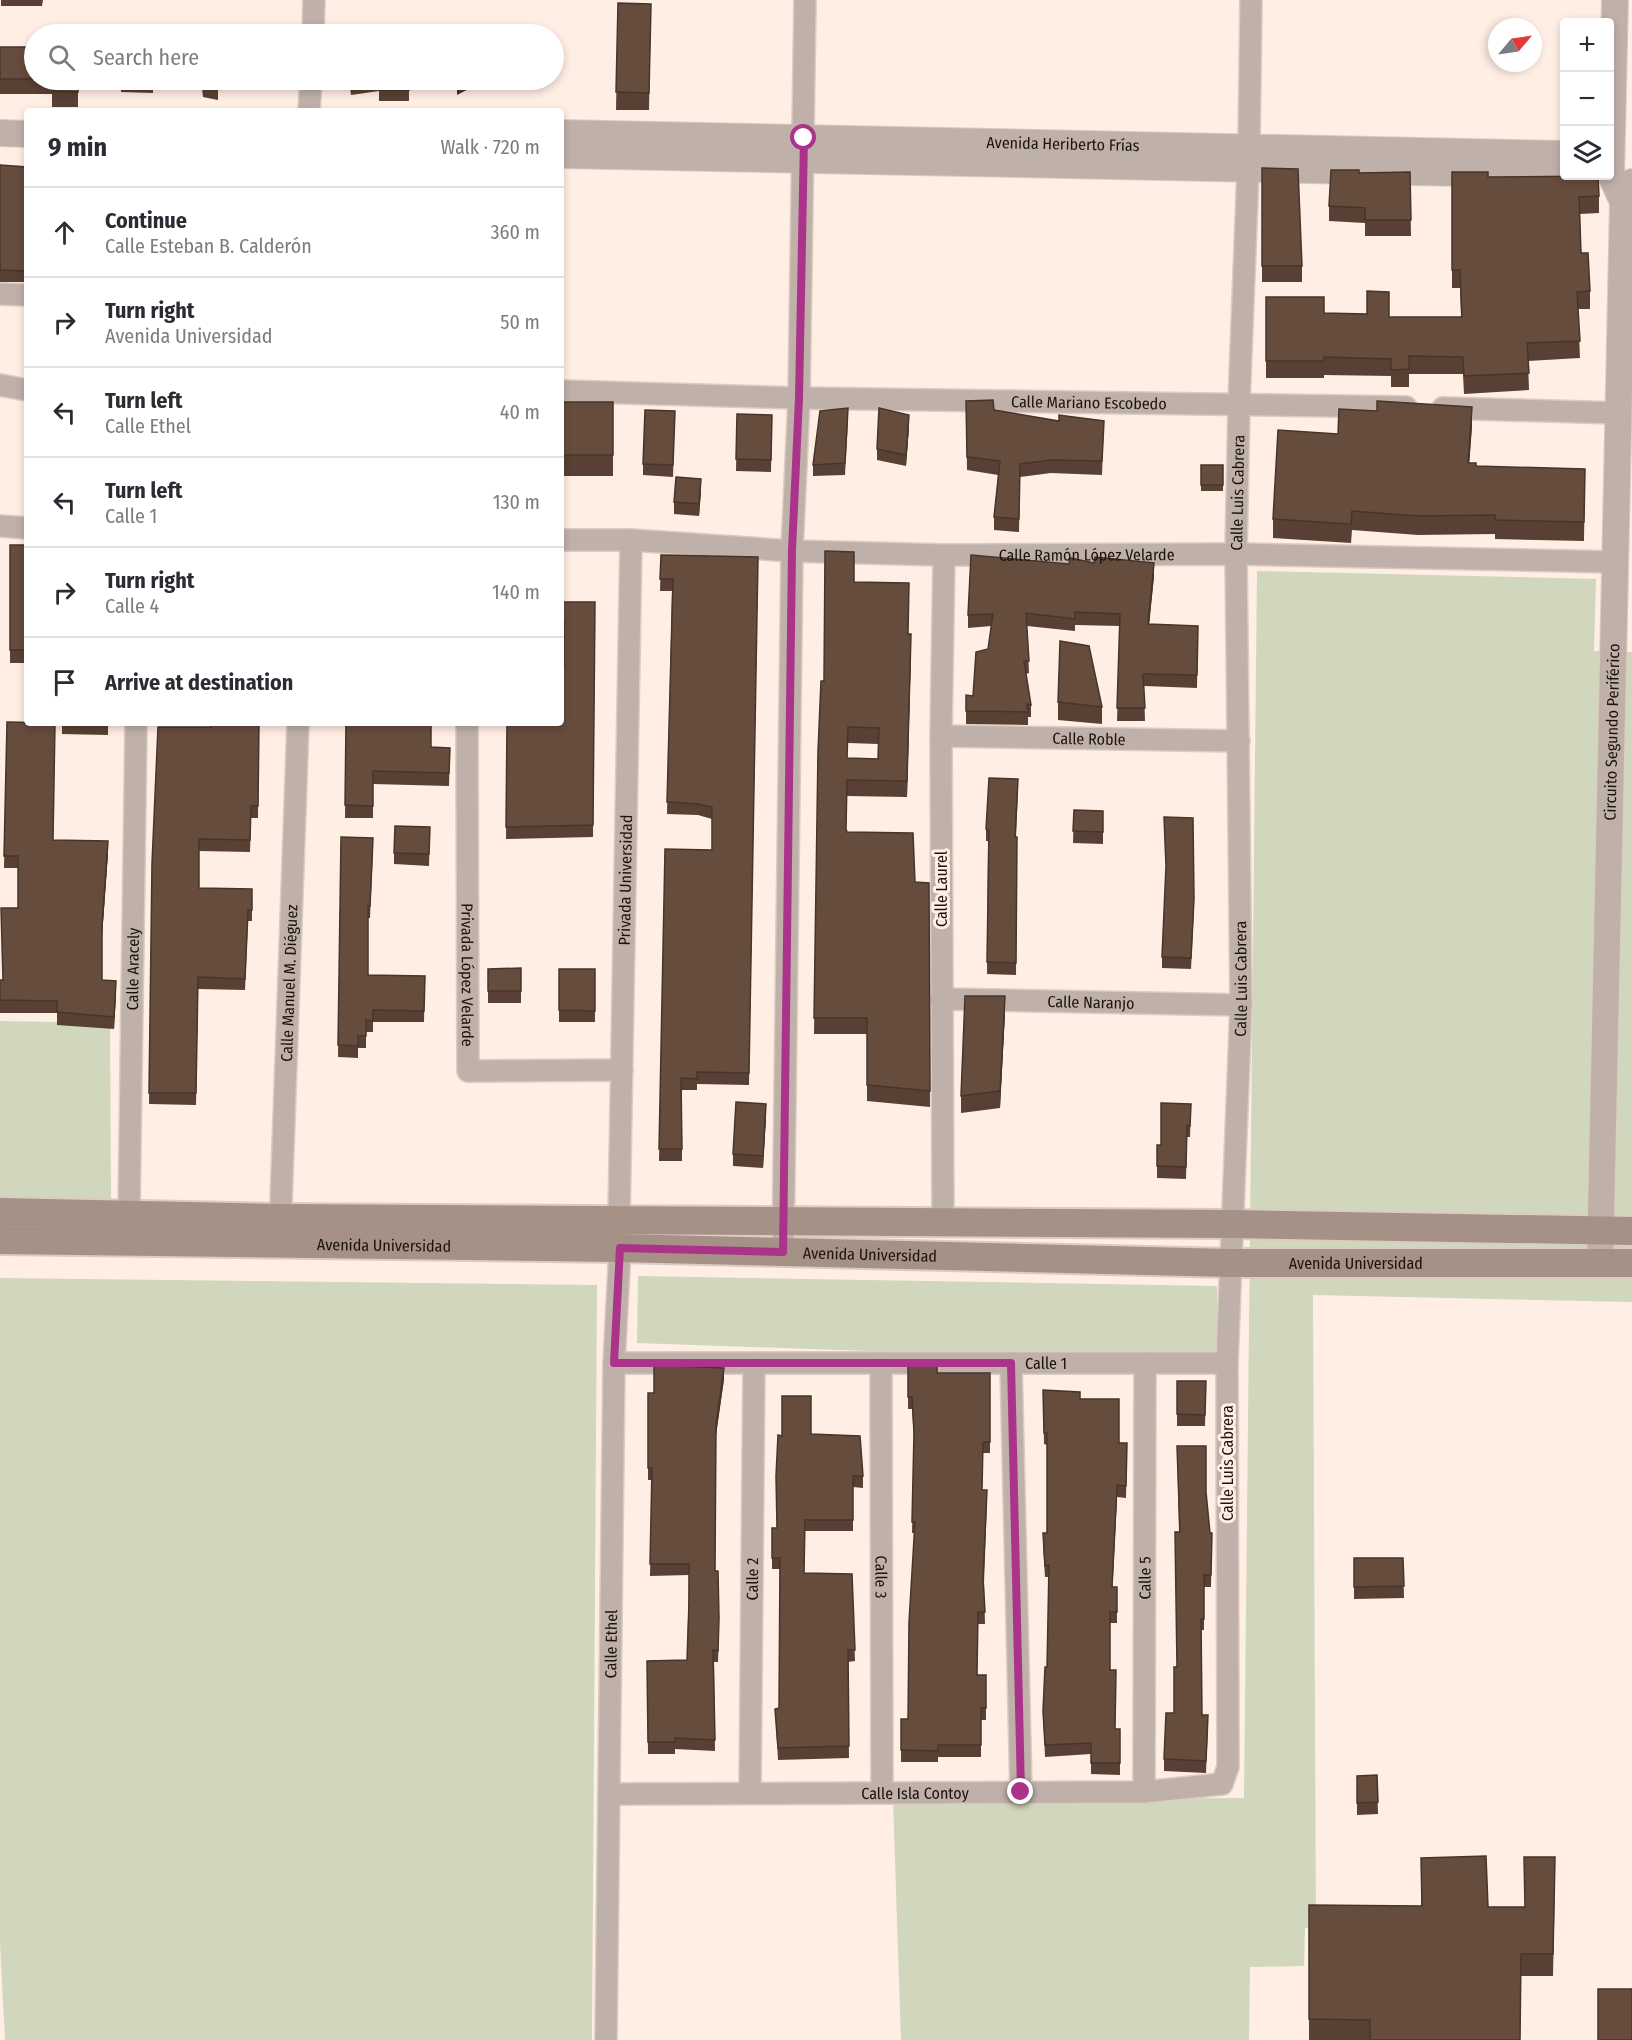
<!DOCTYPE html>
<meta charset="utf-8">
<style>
:root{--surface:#fff;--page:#f7f7f7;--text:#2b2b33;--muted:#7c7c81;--line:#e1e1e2}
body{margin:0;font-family:"Fira Sans Condensed",sans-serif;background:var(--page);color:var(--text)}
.controls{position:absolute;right:18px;top:18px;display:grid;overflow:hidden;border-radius:6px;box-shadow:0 3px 9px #0003}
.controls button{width:54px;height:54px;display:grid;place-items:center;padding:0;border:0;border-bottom:2px solid var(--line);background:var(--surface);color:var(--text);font:30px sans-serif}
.compass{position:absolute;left:1488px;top:18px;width:54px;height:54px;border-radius:50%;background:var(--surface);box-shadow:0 3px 9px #0003;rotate:61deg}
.stop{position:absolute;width:18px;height:18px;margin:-14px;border:4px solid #ab348a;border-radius:50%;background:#fff}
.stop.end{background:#ab348a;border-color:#fff;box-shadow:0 2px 6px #0008}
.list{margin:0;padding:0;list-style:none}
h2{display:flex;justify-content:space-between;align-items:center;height:78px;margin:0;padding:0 24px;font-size:26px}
h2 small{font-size:20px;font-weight:400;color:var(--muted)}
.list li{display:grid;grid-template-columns:39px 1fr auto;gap:18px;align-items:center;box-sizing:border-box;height:90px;padding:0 24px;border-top:2px solid var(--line)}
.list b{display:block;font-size:22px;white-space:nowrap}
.list p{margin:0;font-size:20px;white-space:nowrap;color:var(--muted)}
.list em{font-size:20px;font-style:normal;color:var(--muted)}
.icon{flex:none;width:33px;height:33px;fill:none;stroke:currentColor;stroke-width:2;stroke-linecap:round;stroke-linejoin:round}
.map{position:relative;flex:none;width:1632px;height:2040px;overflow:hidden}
.search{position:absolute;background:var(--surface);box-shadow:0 3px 9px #0003;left:24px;top:24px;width:540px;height:66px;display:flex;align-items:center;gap:15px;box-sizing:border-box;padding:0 21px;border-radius:33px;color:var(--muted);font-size:22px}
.panel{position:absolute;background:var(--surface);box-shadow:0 3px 9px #0003;left:24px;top:108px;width:540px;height:618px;border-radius:6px}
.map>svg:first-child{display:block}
</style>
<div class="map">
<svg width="1632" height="2040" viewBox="0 0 1632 2040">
<rect width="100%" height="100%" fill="#ffeee4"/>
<g fill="#d1d7bc">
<path d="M1257,571L1596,579L1594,651L1632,652V1302L1313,1295L1316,1928H1305L1304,1966L1250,1967L1249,2040H901L893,1800L1244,1798Z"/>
<path d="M0,1021L110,1023L111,1201L0,1203Z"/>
<path d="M638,1276L1217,1286L1218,1354L926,1353L637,1343Z"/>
<path d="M0,1278L597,1285L592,2040H5L0,1942Z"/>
</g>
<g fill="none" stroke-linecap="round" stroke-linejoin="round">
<defs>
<g id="minor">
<path d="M313,34L314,0"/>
<path d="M309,111L311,80"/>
<path d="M1249,147L1251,0"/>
<path d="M0,294L27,295"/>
<path d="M0,385L27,390"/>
<path id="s1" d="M561,391L799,398L1406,407"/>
<path d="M1443,408L1618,413"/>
<path d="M0,526L27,528"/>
<path id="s2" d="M561,540H631L792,551L944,555L1236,554L1615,562"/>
<path id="s3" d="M467,723L468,1071L622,1070"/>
<path id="s4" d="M941,736L1239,741"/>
<path id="s5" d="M941,999L1241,1005"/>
<path id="s6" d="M129,1213L136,723"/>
<path id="s7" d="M619,1219L631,540"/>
<path d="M943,1223L941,736L944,555"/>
<path id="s8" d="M280,1232L298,723"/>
<path d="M783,1252L792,551L799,398L805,0"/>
<path id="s9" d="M614,1363H1227"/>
<path id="s10" d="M881,1363L882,1793"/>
<path d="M1011,1363L1021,1792"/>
<path id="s11" d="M1144,1792L1145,1363"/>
<path id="s12" d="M750,1793L754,1363"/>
<path id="s13" d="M609,1794L1144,1792L1222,1784L1228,1767L1227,1363L1241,1005L1236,554L1239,403L1248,170"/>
<path id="s14" d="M606,2040L614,1363L620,1248"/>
</g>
<g id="tertiary">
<path d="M1615,0L1611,176L1623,202"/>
<path d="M0,133L27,134"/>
<path id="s15" d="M561,133L1564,154"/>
<path d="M561,155L1564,175"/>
<path id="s16" d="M1600,1262L1623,202L1632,182"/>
</g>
<g id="secondary">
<path d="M0,1212L281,1218L1234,1224L1632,1231"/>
<path id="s17" d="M0,1240L620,1248L1229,1263H1632"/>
</g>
</defs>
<use href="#minor" stroke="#dbcbc2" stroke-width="24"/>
<use href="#tertiary" stroke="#dbcbc2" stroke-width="28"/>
<use href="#secondary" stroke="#dbcbc2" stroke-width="32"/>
<use href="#minor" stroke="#bfb1a9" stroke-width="21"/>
<use href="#tertiary" stroke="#bfb1a9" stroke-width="26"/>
<use href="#secondary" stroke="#a59186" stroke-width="28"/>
</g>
<g fill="#584134" fill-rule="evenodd">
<path d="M1,0H43L42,6H1Z"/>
<path d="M618,3L651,4L649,110H616Z"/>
<path d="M0,47H34V80H78V107H52V94H0Z"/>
<path d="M121,80H153V93L121,92Z"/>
<path d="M201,80H218V100L203,97Z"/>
<path d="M349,80H409V101H379V91L351,95Z"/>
<path d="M0,165L27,167V282H0Z"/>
<path d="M1262,168L1302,266V282H1262Z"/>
<path d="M1410,172L1411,236H1365V223L1329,221V206L1359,173Z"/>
<path d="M1452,172L1599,196V213L1580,214L1581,253L1590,291V309H1578L1580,358L1528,361L1529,390L1464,394L1463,374H1409V387H1391V376L1324,375V378H1266V297L1324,313L1389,317H1461L1460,288H1452Z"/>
<path d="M966,401L994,410L1059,421H1104L1102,475L1051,473L1020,477L1019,532L994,530V517L998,475L967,470Z"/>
<rect x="561" y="402" width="52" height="74"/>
<path d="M675,411L673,477L643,475V464Z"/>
<path d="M737,414L772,415L771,472L736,471Z"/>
<path d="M848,420L845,475L813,476V465Z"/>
<path d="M1472,426L1469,463L1476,466L1585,469L1584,541L1495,539V534L1418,535L1352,530L1351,543L1273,538V519L1338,434Z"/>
<path d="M909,427L906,466L877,460V449Z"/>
<rect x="1201" y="465" width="22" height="26"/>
<path d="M701,491L699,516L674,514V502Z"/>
<rect x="10" y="545" width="17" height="118"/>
<path d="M661,555L758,557L749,1085L697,1084V1090H682V1161H659L665,849L712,850V819L698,815L667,814L672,591H660Z"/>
<path d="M1154,576L1149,624L1198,626L1197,688L1144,686L1145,721H1117L1120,626L1075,625V631L1027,626L1029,673L1026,674L1031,705V717H1028V725L966,724V695L973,696L988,649L991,626L968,628V615Z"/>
<path d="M854,582L909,634L911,650L907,797L847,796L846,830L847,832L915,882L929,883L930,1107L867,1101V1034H814L818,751L824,681ZM848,743L878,744V759L847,758Z"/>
<path d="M561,602H595L593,837L506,839L507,723L564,668V632H561Z"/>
<path d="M1058,702L1102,707V724L1058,720Z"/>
<path d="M7,722L53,840L108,853L102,937V980L116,993L114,1029L57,1025V1013H0V980H3L18,908V868H4Z"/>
<path d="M62,723H108V735L62,734Z"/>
<path d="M259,723L258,818H251L250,852L199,851V888L252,889V921H248L245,990L198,989L196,1105L149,1104L152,863L211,727Z"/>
<path d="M346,723L431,747L450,748L449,786L373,784V818H345Z"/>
<path d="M1018,790L1016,837L1017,849L1016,975L987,974L988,841H986V829Z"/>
<path d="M1074,810L1103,811V844L1073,843Z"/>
<path d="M430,827L429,866L394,864V853Z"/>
<path d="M341,837L373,850L370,918H368V975L425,976L424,1022H373V1032H366V1048H358V1058L338,1057Z"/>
<path d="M1194,909L1191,969L1162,968V957Z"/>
<path d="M521,968V1003H488V969Z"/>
<rect x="559" y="969" width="36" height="53"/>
<path d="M1005,1013L1000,1108L961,1113V1096Z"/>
<path d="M1191,1104L1190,1137H1187L1186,1179L1157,1178V1145H1161Z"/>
<path d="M766,1116L763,1168L733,1166V1154Z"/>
<path d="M908,1364L937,1373H990V1453H983L982,1490L987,1501L984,1583L985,1624H978L977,1675H986V1720H981V1757H938V1762H901V1719H908L914,1533H912L914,1440L912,1409H908Z"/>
<path d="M724,1379L716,1435L715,1571L719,1630L718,1662H714L715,1751L675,1749V1754H648L647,1661L687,1660L689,1575L650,1576L652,1480H648V1393H654Z"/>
<path d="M1177,1381H1206L1205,1426H1177Z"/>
<path d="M1043,1390L1080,1399L1119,1443H1127L1126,1498L1117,1497L1112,1587H1117V1623H1110V1670L1115,1729H1120V1775L1091,1774V1754L1045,1757L1043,1711L1047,1667L1049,1577H1045L1043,1545V1533H1047V1445L1044,1444Z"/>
<path d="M811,1434L863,1476V1488L853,1487V1531H805L804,1573L852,1574L855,1661L848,1662L849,1758L778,1760L775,1709L779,1708L780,1569H772V1558L777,1528Z"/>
<path d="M1177,1446L1206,1492L1210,1533H1212L1211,1587H1204V1630H1201L1202,1715L1208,1727L1206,1773L1164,1771V1759L1174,1713L1177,1667L1179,1532Z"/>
<path d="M1354,1558H1403L1404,1598L1354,1599Z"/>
<path d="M1377,1775L1378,1814L1357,1815V1776Z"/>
<path d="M1421,1858L1488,1907H1525L1555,1879L1553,1976H1521L1520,2040H1309V1905L1421,1906Z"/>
</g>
<g fill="#47352b">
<path d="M464,80H486L457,95V83Z"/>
<path d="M1472,407V426L1468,482V463Z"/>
<path d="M909,415V427L906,466V455Z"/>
<path d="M701,479V491L699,516V504Z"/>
<path d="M1154,563V576L1148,636V624Z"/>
<path d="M911,634V650L907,797V781Z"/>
<path d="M108,841V853L102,937V925Z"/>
<path d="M116,981V993L114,1029V1017Z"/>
<path d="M1005,996V1013L1000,1108V1091Z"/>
<path d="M766,1104V1116L763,1168V1156Z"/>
<path d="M724,1368V1379L716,1435V1424Z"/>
<path d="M1117,1485V1497L1112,1599V1587Z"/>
</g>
<g fill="#664c3d" stroke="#47352b" stroke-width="1.5" fill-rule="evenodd">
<path d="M618,3L651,4L649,93L616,92Z"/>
<rect x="0" y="47" width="34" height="32"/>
<path d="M52,80H78V92L52,91Z"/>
<path d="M121,80H153V82L121,81Z"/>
<path d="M202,80H218V89L203,85Z"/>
<path d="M350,80H409V90H379L381,80L351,83Z"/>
<path d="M457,80H464L457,83Z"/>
<path d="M0,165L27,167V271L0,270Z"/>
<path d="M1262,168L1298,169L1302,266H1262Z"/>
<path d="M1331,170H1359V173L1410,172L1411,220H1365V208L1329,206Z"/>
<path d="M1452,172H1488V177L1598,176L1599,196L1579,197L1581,253H1588L1590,291L1577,292L1580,341L1527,343L1529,373L1464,376L1463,357L1409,356V369L1391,370V359L1324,357V361H1266V297H1324V313L1367,314V291L1389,292V317H1462L1460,270H1452Z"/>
<path d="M561,397V402H613V455H561Z"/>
<path d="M993,400L994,410L1059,421V415L1104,421L1102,461L1051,460L1020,464L1019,519L994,517L1000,461L967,457L966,401Z"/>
<path d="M1377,401L1472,407L1468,463H1476V466L1585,469L1584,522L1495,520V515L1418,516L1352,511L1351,524L1273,519L1278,430L1338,434L1339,409L1377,411Z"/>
<path d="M848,408L845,463L813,465L820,411Z"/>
<path d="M879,408L909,415L906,455L877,449Z"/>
<path d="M645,410L675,411L673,465L643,464Z"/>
<path d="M737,414L772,415L771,460L736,459Z"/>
<rect x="1201" y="465" width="22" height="20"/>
<path d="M676,477L701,479L699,504L674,502Z"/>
<rect x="10" y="545" width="17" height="105"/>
<path d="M825,551L854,552V582L909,583L908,634H911L907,781L847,780L846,829L847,832L913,833L915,882L929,883L930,1091L867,1085V1018H814L818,751L821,681H824ZM848,727L879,728L878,759L847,758Z"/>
<path d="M661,555L758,557L749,1073L697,1072V1079L681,1078L682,1149H659L665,849L712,850V807L698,804L667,802L673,579H660Z"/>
<path d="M971,555L1069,564L1070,558L1094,563L1095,557L1154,563L1148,624L1198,626L1197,675L1143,674L1145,708H1117L1120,614L1075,612V619L1026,613L1029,661H1024L1031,705L1027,704L1028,712L966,711V695L973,696L976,652L988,649L993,614L968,615Z"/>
<path d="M561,602H595L593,825L506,827L507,723H561V668H564V620H561Z"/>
<path d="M1060,641L1089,646L1102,707L1058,702Z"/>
<path d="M7,722L55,723L53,840L108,841L102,925V980L116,981L114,1017L57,1012V1001L0,1000V980H3L1,908H18V856H4Z"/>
<path d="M211,723H259L258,806H251L250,840L199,839V888L252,889V910H248L245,979L198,977L196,1093H149L152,863L158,727H211Z"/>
<path d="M346,723H431V747L450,748L449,773L373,771V806L345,805Z"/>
<path d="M989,778L1018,779L1015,837H1017L1016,963L987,962L989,830L986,829Z"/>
<path d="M1074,810L1103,811V832L1073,831Z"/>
<path d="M1164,817L1193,818L1194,898L1191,958L1162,957L1166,866Z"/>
<path d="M395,826L430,827L429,854L394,853Z"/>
<path d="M341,837L373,838L370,906H368V975L425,976L424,1011L373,1010V1021L366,1020V1036H358V1046L338,1045Z"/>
<path d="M521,968V991H488V969Z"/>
<path d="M559,969H595V1011L559,1010Z"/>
<path d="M965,996H1005L1000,1091L961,1096Z"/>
<path d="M736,1102L766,1104L763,1156L733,1154Z"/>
<path d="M1161,1103L1191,1104L1190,1126L1187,1125L1186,1167L1157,1166V1145H1161Z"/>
<path d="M908,1364H937V1373H990V1442H983L982,1490H987L983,1578L985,1612H978L977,1675H986V1708H981V1745H938V1751L901,1750V1719H908L909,1622L915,1522H912L914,1432L912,1397H908Z"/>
<path d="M654,1365L724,1368L716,1424L715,1571H718L719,1618L718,1651L713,1650L715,1740L675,1738V1742H648L647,1661L687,1660L689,1603V1564H650L652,1468H648V1393H654Z"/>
<path d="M1177,1381H1206L1205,1415L1177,1414Z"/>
<path d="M1043,1390L1080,1392V1399H1119V1443H1127L1126,1486L1117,1485L1112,1587H1117V1612H1110V1670H1116L1115,1729H1120V1763H1091V1743L1045,1745L1043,1711L1045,1667H1047L1049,1565L1045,1566L1043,1533H1047V1433H1044Z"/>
<path d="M782,1396H811V1434L860,1436L863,1476H853V1520H805L804,1573L852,1574L855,1650H848L849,1746L778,1748L775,1709L779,1708L780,1558H772V1528H777L776,1476L778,1435L782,1436Z"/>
<path d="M1177,1446H1206V1492L1210,1533H1212L1211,1575H1204V1619H1201L1202,1715H1208L1206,1761L1164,1759L1166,1713H1174V1667H1177L1175,1532H1180Z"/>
<path d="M1354,1558H1403L1404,1586L1354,1587Z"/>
<path d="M1377,1775L1378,1802L1357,1803V1776Z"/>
<path d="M1486,1856L1488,1907H1525L1524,1857H1555L1553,1954H1521L1520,2040H1370V2020L1309,2019V1905L1422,1906L1421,1858Z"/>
<rect x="1598" y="1989" width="34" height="51"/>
</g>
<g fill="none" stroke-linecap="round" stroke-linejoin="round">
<path stroke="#ab348a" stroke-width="8" d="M804,138L799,398L792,551L783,1252L620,1248L614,1363H1011L1021,1792"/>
</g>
<g text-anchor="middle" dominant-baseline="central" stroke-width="6" stroke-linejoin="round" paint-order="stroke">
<g font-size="16" fill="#1c130d" stroke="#ffeee4">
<text stroke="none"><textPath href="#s15" startOffset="502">Avenida Heriberto Frías</textPath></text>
<text stroke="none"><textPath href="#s1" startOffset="528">Calle Mariano Escobedo</textPath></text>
<text stroke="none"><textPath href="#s13" startOffset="1906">Calle Luis Cabrera</textPath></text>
<text stroke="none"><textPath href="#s2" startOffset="526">Calle Ramón López Velarde</textPath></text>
<text stroke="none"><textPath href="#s16" startOffset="530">Circuito Segundo Periférico</textPath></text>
<text stroke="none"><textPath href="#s4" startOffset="148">Calle Roble</textPath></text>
<text stroke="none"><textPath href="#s7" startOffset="339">Privada Universidad</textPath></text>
<text transform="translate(941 889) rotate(-90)">Calle Laurel</text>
<text stroke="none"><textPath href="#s6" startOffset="244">Calle Aracely</textPath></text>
<text stroke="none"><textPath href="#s3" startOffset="252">Privada López Velarde</textPath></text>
<text stroke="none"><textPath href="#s13" startOffset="1420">Calle Luis Cabrera</textPath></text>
<text stroke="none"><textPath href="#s8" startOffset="249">Calle Manuel M. Diéguez</textPath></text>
<text stroke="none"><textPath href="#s5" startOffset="150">Calle Naranjo</textPath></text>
<text stroke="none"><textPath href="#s17" startOffset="384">Avenida Universidad</textPath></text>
<text stroke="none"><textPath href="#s17" startOffset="870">Avenida Universidad</textPath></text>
<text stroke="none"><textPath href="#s17" startOffset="1356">Avenida Universidad</textPath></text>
<text stroke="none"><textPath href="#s9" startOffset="432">Calle 1</textPath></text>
<text transform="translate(1227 1463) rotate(-90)">Calle Luis Cabrera</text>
<text stroke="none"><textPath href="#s12" startOffset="214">Calle 2</textPath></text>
<text stroke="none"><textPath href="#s10" startOffset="214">Calle 3</textPath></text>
<text stroke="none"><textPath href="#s11" startOffset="214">Calle 5</textPath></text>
<text stroke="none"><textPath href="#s14" startOffset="396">Calle Ethel</textPath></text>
<text stroke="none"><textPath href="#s13" startOffset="306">Calle Isla Contoy</textPath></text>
</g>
</g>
</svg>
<div class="controls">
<button>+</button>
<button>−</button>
<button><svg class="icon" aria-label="layers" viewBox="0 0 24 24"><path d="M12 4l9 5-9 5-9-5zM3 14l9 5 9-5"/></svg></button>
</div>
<svg class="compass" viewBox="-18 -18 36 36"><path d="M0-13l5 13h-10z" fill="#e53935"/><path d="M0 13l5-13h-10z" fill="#7c7c81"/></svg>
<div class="stop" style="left:804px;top:138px"></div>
<div class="stop end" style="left:1021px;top:1792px"></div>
<div class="search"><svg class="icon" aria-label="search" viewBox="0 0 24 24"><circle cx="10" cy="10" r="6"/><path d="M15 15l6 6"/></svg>Search here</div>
<section class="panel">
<h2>9 min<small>Walk · 720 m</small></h2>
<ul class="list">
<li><svg class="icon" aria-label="ahead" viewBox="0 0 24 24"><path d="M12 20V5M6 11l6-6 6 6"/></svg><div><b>Continue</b><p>Calle Esteban B. Calderón</p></div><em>360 m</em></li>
<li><svg class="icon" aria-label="right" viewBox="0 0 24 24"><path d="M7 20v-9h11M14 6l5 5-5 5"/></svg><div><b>Turn right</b><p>Avenida Universidad</p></div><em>50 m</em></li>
<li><svg class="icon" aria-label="left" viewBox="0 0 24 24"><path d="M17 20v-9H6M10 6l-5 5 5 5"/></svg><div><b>Turn left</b><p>Calle Ethel</p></div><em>40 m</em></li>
<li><svg class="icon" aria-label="left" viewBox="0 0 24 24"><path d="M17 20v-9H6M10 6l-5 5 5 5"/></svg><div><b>Turn left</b><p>Calle 1</p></div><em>130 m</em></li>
<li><svg class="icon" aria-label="right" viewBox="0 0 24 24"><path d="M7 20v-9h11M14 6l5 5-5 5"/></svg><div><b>Turn right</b><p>Calle 4</p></div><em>140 m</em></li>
<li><svg class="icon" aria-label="arrive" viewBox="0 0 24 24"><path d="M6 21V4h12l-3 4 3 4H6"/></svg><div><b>Arrive at destination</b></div></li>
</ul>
</section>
</div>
